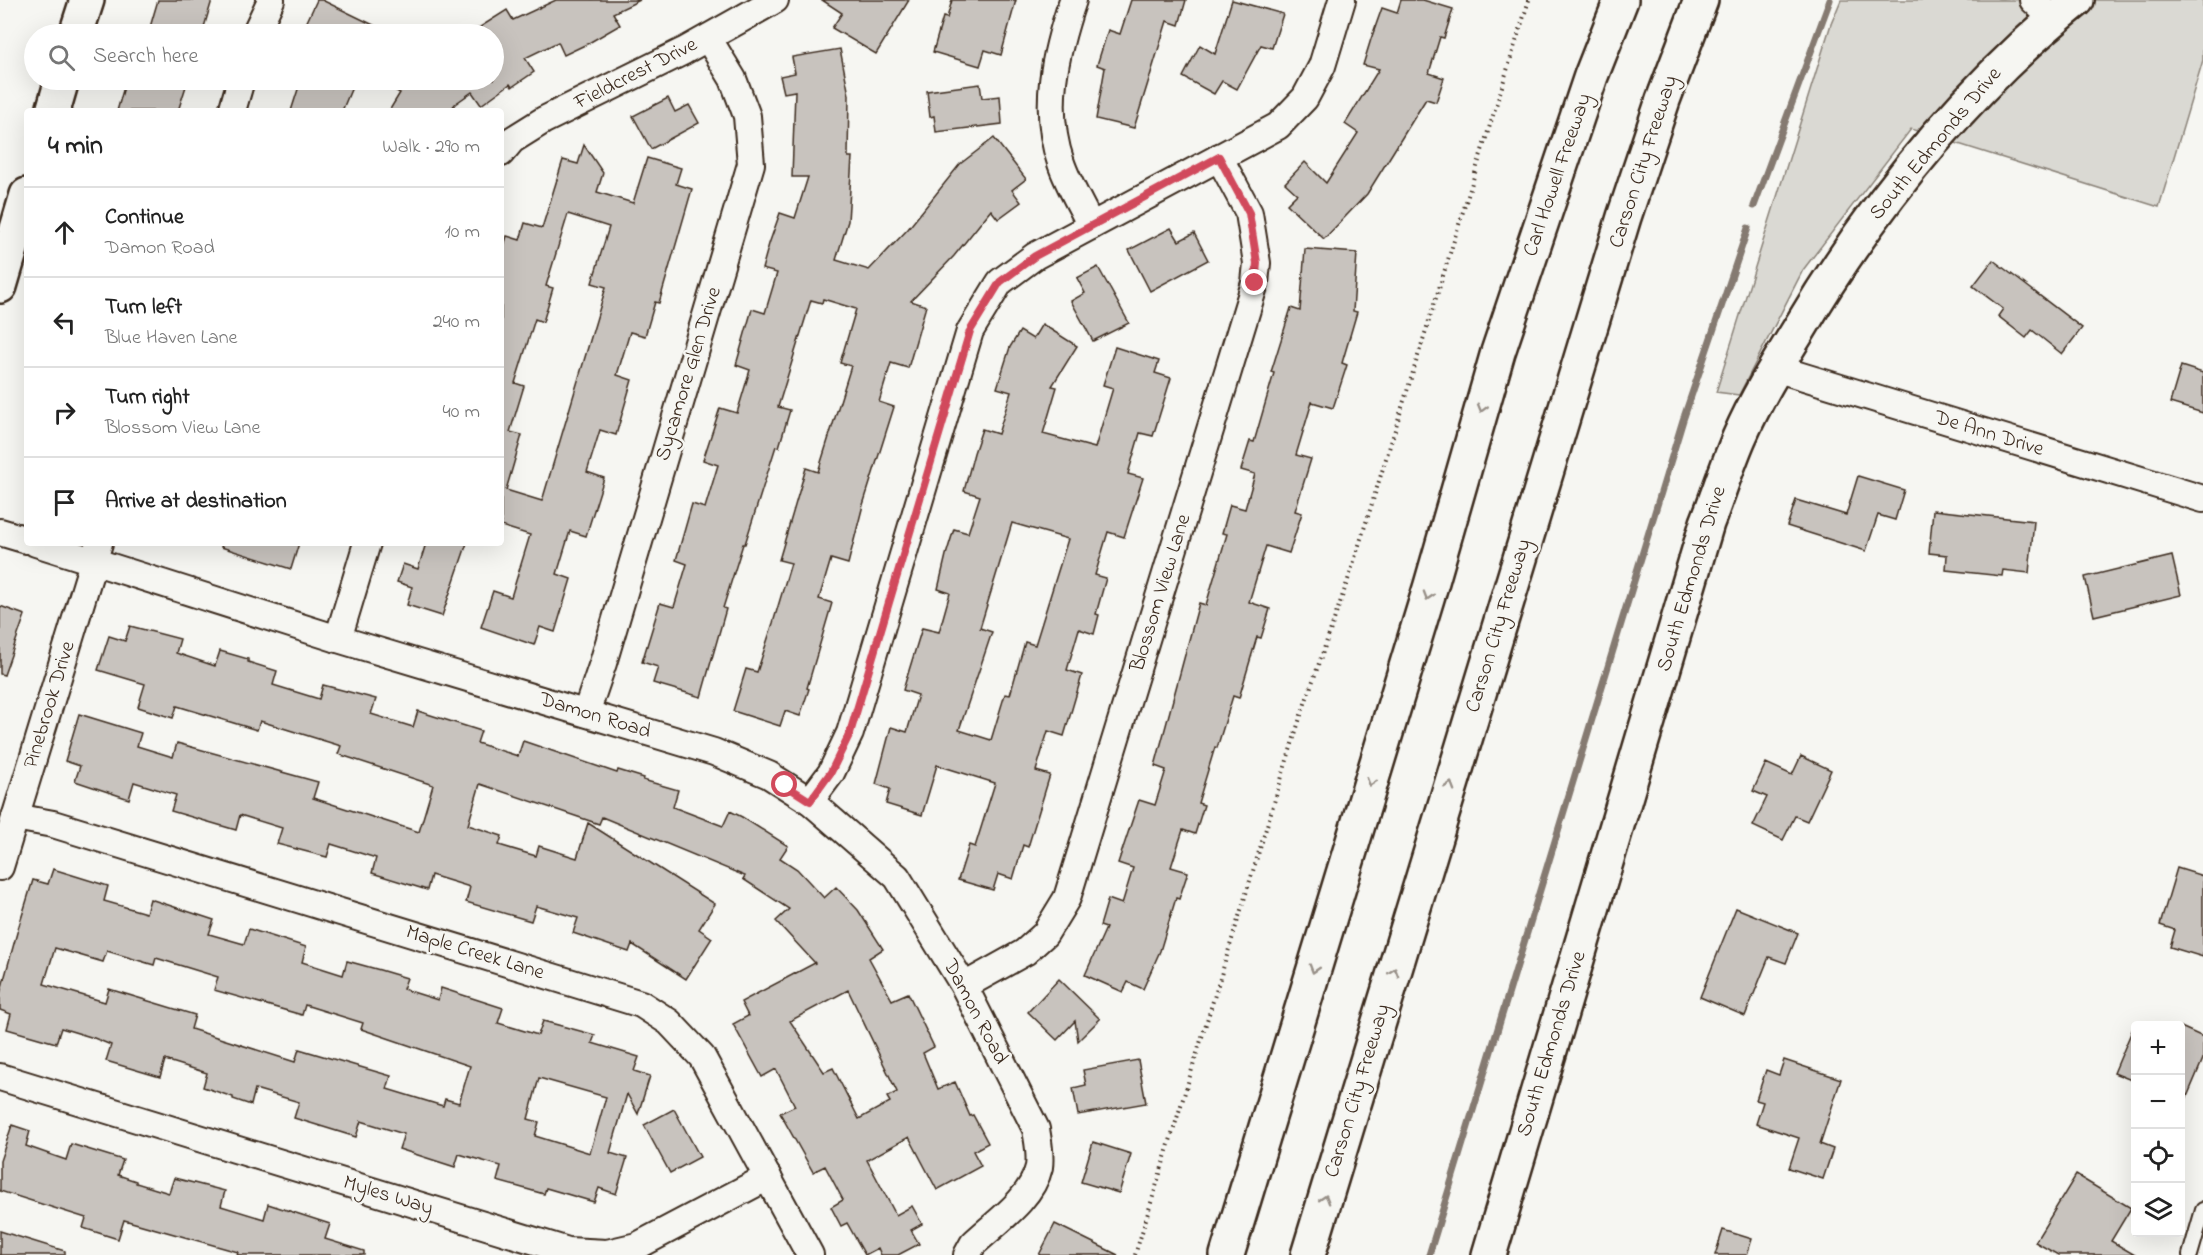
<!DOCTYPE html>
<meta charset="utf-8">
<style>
:root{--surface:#fff;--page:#f6f6f6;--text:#222;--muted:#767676;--line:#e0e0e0}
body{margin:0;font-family:"Indie Flower",sans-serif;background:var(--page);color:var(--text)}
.controls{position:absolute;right:18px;bottom:18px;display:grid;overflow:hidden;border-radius:6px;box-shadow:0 6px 24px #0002}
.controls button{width:54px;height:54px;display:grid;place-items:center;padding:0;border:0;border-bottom:2px solid var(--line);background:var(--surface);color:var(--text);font:30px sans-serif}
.stop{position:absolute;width:18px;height:18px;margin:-14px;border:4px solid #d1495b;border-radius:50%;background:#fff}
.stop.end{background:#d1495b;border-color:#fff;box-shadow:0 2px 6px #0008}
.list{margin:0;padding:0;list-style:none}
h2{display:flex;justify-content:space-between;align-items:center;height:78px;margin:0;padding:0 24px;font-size:26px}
h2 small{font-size:20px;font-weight:400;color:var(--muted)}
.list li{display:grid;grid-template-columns:39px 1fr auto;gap:18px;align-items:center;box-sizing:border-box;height:90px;padding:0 24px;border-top:2px solid var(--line)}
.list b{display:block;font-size:22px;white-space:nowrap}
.list p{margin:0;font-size:20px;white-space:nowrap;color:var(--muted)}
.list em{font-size:20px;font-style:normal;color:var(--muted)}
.icon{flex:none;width:33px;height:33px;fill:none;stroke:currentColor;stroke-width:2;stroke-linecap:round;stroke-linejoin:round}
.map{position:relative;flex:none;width:2203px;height:1255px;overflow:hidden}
.search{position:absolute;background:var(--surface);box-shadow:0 6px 24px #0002;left:24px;top:24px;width:480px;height:66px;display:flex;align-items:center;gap:15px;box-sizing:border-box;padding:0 21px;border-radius:33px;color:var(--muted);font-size:22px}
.panel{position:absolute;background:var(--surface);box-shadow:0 6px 24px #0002;left:24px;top:108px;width:480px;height:438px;border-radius:6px}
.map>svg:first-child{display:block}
</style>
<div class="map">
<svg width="2203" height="1255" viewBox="0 0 2203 1255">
<rect width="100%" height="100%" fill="#f6f6f2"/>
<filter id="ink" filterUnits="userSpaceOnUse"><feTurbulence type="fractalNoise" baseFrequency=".0167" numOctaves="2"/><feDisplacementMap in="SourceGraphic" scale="12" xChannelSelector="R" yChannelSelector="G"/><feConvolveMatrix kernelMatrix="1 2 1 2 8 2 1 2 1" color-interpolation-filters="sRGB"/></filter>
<g filter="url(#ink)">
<path fill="#dad9d3" stroke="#8a8278" stroke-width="1.5" d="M1841,0H2203V60L2159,207L1911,129L1803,270L1739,395L1716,392L1831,24Z"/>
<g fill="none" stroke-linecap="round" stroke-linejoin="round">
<g stroke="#857a71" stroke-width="7">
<path d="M1754,206L1830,0"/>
<path d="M1429,1255L1683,420L1748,228"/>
</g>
</g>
<g fill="#c8c3be" stroke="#3b2a1e" stroke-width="1.5" fill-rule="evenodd">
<path d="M158,0H212L202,34H148Z"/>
<path d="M317,0H322L392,34H318L304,28Z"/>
<path d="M556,0H640L613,13L620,25L587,44L564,55L558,42L525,58L534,72L512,87L510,84L481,105L472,92L455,104L450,111H389L400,93L377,80H494V34H469L507,10L513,20Z"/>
<path d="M822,0H909L876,54L832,28L842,13Z"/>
<path d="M952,0H1016L1001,55L985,50L980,66L933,52L943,17L947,18Z"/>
<path d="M1131,0H1186L1179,25L1167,21L1134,128L1096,119L1105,68L1097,65L1108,30L1120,34Z"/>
<path d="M1232,0L1283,14L1272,48L1261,45L1237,89L1222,81L1214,94L1183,77L1200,45L1215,54Z"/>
<path d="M1401,0H1423L1453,9L1444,38L1440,37L1429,73L1444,78L1436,102L1426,99L1367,194L1324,239L1287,204L1297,194L1285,183L1305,162L1326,183L1358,133L1345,124L1379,69L1363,65L1371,39L1382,8L1397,13Z"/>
<path d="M840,49L849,95L848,157H852L848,221L836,260L869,270L908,229L960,164L994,138L1026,179L1012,190L1021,202L998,219L991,210L954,256L911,301L926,306L908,368L891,363L879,402L894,407L863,505L848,564L831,559L819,599L832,603L807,688L809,689L800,716L785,711L780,726L733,711L746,669L757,672L773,623L791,563L779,560L806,468L818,472L833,424L851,366L840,363L856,309L823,299L822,303L811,300L778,407L790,410L779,447L776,446L745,544H743L723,608L726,609L701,697L653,683L658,667L642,662L660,603L674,607L687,564L676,560L692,504L705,508L718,465L703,460L720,408L737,413L750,370L736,365L752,309L765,313L777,273L762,269L769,244L780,213L795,218L808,177H792L795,91L784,93L780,76L795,73L792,57Z"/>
<path d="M126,80H188L178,111H117Z"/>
<path d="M301,80H355L342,111H291Z"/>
<path d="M980,84L982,98L1000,96L1002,124L936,132L934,116L930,117L927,91Z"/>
<path d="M668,98L675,112L689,105L699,123L651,149L633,116Z"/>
<path d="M584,145L603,173L597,192L633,203L647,158L681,168L676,184L692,189L659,303L655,302L645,336L630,332L617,375L632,380L616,435L600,430L587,472L604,478L586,536L570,531L557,574L571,579L555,632L540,627L534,645L481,627L493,591L511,597L530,535L501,526V255L507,236L520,240L525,223L542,228L563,160L578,164ZM568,214L609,227L592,283L606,287L542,501L506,490L522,435L510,432L524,386L515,383L535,319L543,322L553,288L546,286Z"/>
<path d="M1171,228L1179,241L1194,233L1208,260L1150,291L1129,250Z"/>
<path d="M1305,249L1357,253L1353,311L1357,312L1342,363L1347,365L1333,408L1312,402L1296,455L1311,459L1295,511L1302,513L1289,553L1266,546L1249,602L1270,609L1261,638L1257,637L1239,698L1233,696L1217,748L1215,747L1198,803L1204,805L1195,834L1183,830L1171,867L1188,872L1179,899L1176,898L1160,951L1143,989L1128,982L1123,992L1085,975L1106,928L1100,926L1108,899L1122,904L1133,868L1118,863L1139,800L1155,805L1166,770L1155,766L1199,603L1206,605L1227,534L1222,533L1230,505L1245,509L1255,474L1241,470L1250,441L1254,442L1274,373L1271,372L1291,308L1300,311Z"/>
<path d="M1993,260L2082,328L2062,354L2032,330L2026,338L1998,316L2003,309L1973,286Z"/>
<path d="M1098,267L1129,323L1093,341L1071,301L1085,293L1077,278Z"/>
<path d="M1042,324L1077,346L1052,386L1057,387L1043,434L1095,448L1113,388L1103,385L1115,347L1159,361L1155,373L1171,378L1153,436L1140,433L1128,474L1143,478L1124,537L1108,532L1095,575L1106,578L1096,614L1099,615L1094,634L1079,629L1067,670L1082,675L1064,736L1048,731L1036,771L1050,775L1028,847L1023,845L1013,879L998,874L993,890L958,880L969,845L975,847L995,783L937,765L922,815L886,804L890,789L876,784L891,727L907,732L918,695L903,690L922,628L939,632L950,593L938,589L946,555L954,529L968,533L980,496L964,491L974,453L982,429L998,434L1011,392L997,388L1010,347L1020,331L1033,339ZM1012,523L1068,539L1035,645L1025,642L1010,695L1005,694L991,740L959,730L992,632L980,628Z"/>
<path d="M2181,366L2203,373V413L2170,403Z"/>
<path d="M1858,476L1904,490L1895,520L1878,515L1866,551L1787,526L1796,500L1846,515Z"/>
<path d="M1933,510L2034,521L2029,573L2003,570L2002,576L1946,570L1947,555L1929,553Z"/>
<path d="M222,543H299L291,569L221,547Z"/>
<path d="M426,543H467L442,616L407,605L412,587L397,582L403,564L418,569Z"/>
<path d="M2172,556L2181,595L2094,616L2085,577Z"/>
<path d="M0,606L25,615L4,675L0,674Z"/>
<path d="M130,626L180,639L176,653L215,666L220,651L248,659V662L277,671L273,685L319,699L323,685L376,699L371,714L413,727L418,711L481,731L477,743L518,756L523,741L617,773L618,770L644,778L643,780L678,790L673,807L723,826L730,811L742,817L788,846L780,858L797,869L824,898L836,887L858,910L883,949L869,958L892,1000L908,993L934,1047L923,1053L938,1089L955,1082L970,1116L973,1115L988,1143L973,1151L981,1166L937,1190L909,1137L867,1160L896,1215L912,1206L922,1224L911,1230L919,1244L898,1255H881L878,1248L865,1255L847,1223L841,1226L831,1207L843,1200L825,1166L813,1172L780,1113L795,1106L776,1069L762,1077L733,1024L748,1016L741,1002L815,963L776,921L789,909L743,879L745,876L602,817L599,824L480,784L468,825L502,836L499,845L536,856L539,846L577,858L588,823L715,904L699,929L712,938L686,979L632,944L629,952L573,933L578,918L536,906L531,921L466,902L470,887L431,875L427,890L372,873L376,858L331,844L327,857L277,844L282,828L240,815L236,830L171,811L176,795L134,782L129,799L75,781L80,766L65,761L79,714L141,733L137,746L173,757L177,743L318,782L313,798L419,832L433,785L338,754L341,746L260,721L257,730L177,706L173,718L138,707L145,684L98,670L109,636L125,641ZM848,990L897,1092L887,1097L890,1102L859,1119L833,1068L824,1072L790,1021Z"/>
<path d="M1801,756L1831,770L1807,821L1795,816L1783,840L1753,826L1767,797L1753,791L1766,763L1792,775Z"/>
<path d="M2177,868L2203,876V957L2170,947L2175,930L2160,925Z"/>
<path d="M53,869L108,886L104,901L146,913L150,899L214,920L209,934L244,944L249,929L306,947L302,962L343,975L347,961L380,970L407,978L403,989L438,1000L441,988L503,1008L498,1023L538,1035L543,1021L595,1035L592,1043L639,1057L634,1071L650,1076L638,1114L627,1094L610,1153L627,1158L616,1194L599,1188L594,1202L546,1188L544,1194L519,1187L497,1181L501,1166L459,1154L455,1167L399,1149L404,1134L361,1121L356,1137L294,1118L299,1102L255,1089L251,1105L233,1099V1097L203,1087L207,1073L165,1060L160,1077L106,1061L111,1045L94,1038L61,1028L56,1043L7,1029L11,1014L0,1010V994L18,929L33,880L48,884ZM55,948L103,962L107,951L154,965L156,958L218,977L214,990L302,1015L305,1005L363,1023L361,1029L470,1066L459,1103L445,1099L443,1106L387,1089L391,1076L299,1049L295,1062L191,1029L195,1015L109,989L105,1002L44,984ZM539,1078L606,1097L590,1153L535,1136L539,1122L528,1119Z"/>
<path d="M1736,908L1798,933L1786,963L1769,957L1745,1016L1700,997Z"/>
<path d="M1059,979L1100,1019L1078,1041L1075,1021L1057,1040L1028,1012Z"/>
<path d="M2136,1021V1082L2114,1073Z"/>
<path d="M2181,1027L2203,1037V1059L2181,1111Z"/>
<path d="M1138,1060L1146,1103L1078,1115L1073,1088L1086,1085L1083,1070Z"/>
<path d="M1784,1060L1841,1079L1820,1144L1833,1149L1823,1179L1789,1168L1799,1138L1756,1124L1763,1102L1756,1100L1766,1070L1779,1075Z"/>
<path d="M674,1109L700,1157L670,1173L644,1125Z"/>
<path d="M12,1125L30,1131L26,1146L66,1160L71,1144L123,1160L118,1175L136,1181V1183L169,1193L174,1178L225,1191L221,1206L264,1219L268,1204L330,1224L325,1239L364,1251V1255H237L238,1252L124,1220L118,1239L83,1228L86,1218L0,1191V1161Z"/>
<path d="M1093,1142L1131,1154L1119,1193L1081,1182Z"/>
<path d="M2076,1175L2131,1208L2111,1241L2135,1255H2058L2035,1242Z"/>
<path d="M1055,1224L1118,1255H1039Z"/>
<path d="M1723,1230L1752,1239L1747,1255H1715Z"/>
<path d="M0,1231L65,1251V1255H0Z"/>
</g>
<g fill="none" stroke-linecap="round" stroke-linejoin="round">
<defs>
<path id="lane" d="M2190,1255L2203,1210"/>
<g id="street">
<path d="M1073,0C1055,53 1042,108 1061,163C1068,184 1081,205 1091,226"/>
<path d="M2033,0L2053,19"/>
<path d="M255,34L271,0"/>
<path d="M232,111L241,80"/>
<path d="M501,153L512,140L544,120L684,51L775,0"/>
<path d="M1775,368L2203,499"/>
<path d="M0,532L27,540"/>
<path d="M36,543L338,639L714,752L769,775L810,801L897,877L964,986L1036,1129C1038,1142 1041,1154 1039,1167C1032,1199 995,1223 973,1244L967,1255"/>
<path d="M338,639L367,543"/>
<path d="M586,713L603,663L751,164L747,116L733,79L708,38"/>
<path d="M810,801L831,773L850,733L970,331L1000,282L1035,256L1278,126L1305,98L1322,66L1342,0"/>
<path d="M15,817L53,824L641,1004L669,1022L702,1057L810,1255"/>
<path d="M0,867L99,543"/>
<path d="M964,986L1025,952L1045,934L1067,898L1255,283L1257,263L1249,213L1219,157"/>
<path d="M0,1077L568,1251L607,1253L637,1246L768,1177"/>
</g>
<g id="secondary">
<path d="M76,34L87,0"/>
<path d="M53,111L62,80"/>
<path d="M0,286L27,195"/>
<path d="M1489,1255L1707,523C1718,495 1727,466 1739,438C1755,401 1777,365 1798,331C1872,206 1963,92 2077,0"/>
</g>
<g id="highway">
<path d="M1227,1255L1431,585L1498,352L1591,76L1621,0"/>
<path d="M1308,1255L1624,217L1663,100L1701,0"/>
</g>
</defs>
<use href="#lane" stroke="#3b2a1e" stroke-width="18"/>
<use href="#street" stroke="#3b2a1e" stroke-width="30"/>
<use href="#secondary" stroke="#3b2a1e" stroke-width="38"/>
<use href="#highway" stroke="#3b2a1e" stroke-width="38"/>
<path stroke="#3b2a1e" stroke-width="4" stroke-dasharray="1.5 4.5" stroke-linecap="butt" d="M1135,1255L1300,718L1350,574L1529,0"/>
<use href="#lane" stroke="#f6f6f2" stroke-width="14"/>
<use href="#street" stroke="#f6f6f2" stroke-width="26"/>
<use href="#secondary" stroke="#f6f6f2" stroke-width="33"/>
<use href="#highway" stroke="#f6f6f2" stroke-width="33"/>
</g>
<defs><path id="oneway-chevron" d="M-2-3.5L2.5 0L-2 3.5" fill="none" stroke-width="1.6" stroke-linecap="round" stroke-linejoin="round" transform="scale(1.5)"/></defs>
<g stroke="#989088">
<use href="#oneway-chevron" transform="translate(1482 408) rotate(106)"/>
<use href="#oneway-chevron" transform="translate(1428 596) rotate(107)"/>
<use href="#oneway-chevron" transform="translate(1371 782) rotate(107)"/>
<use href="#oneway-chevron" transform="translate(1450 786) rotate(-73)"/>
<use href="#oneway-chevron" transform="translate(1314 969) rotate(107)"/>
<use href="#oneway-chevron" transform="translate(1394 972) rotate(-73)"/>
<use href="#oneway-chevron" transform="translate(1325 1199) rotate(-73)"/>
</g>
</g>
<g fill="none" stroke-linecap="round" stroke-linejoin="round" filter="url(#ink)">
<path stroke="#d1495b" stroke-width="8" d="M785,785L810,801L831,772L850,733L970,331L1000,282L1035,256L1219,157L1249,213L1257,263L1255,283"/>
</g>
<g text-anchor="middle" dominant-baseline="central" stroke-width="5" stroke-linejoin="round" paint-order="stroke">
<g font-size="21" fill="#3b2a1e" stroke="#f6f6f2">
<text transform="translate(636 74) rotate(-27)">Fieldcrest Drive</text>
<text transform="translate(1936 144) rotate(-50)">South Edmonds Drive</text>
<text transform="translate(1644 162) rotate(-72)">Carson City Freeway</text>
<text transform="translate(1558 175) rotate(-71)">Carl Howell Freeway</text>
<text transform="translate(689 374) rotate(-73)">Sycamore Glen Drive</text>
<text transform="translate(1989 434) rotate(17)">De Ann Drive</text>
<text transform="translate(1692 579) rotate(-73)">South Edmonds Drive</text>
<text transform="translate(1161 593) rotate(-73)">Blossom View Lane</text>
<text transform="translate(1499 626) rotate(-73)">Carson City Freeway</text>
<text transform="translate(50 705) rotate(-73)">Pinebrook Drive</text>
<text transform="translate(595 716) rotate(17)">Damon Road</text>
<text transform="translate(475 953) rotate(17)">Maple Creek Lane</text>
<text transform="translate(975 1012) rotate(62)">Damon Road</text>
<text transform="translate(1552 1044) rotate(-73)">South Edmonds Drive</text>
<text transform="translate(1358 1091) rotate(-73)">Carson City Freeway</text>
<text transform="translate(388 1196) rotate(17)">Myles Way</text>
</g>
</g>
</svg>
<div class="controls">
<button>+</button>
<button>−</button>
<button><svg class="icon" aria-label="locate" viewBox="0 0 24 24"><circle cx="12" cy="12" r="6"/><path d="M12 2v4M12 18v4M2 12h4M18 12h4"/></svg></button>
<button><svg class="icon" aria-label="layers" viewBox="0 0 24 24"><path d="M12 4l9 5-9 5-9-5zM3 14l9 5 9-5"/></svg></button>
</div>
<div class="stop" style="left:785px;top:785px"></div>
<div class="stop end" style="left:1255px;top:283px"></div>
<div class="search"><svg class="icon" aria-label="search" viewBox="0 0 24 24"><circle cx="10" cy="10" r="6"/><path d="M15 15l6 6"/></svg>Search here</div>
<section class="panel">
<h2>4 min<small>Walk · 290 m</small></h2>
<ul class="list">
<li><svg class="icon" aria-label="ahead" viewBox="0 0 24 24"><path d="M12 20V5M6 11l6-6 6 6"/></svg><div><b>Continue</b><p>Damon Road</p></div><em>10 m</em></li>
<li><svg class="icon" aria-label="left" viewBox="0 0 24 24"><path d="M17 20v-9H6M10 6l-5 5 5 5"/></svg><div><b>Turn left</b><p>Blue Haven Lane</p></div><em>240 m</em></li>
<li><svg class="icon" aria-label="right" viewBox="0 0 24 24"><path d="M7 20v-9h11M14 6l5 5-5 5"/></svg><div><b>Turn right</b><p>Blossom View Lane</p></div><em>40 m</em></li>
<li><svg class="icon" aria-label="arrive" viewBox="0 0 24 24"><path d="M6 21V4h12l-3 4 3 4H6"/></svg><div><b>Arrive at destination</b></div></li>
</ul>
</section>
</div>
